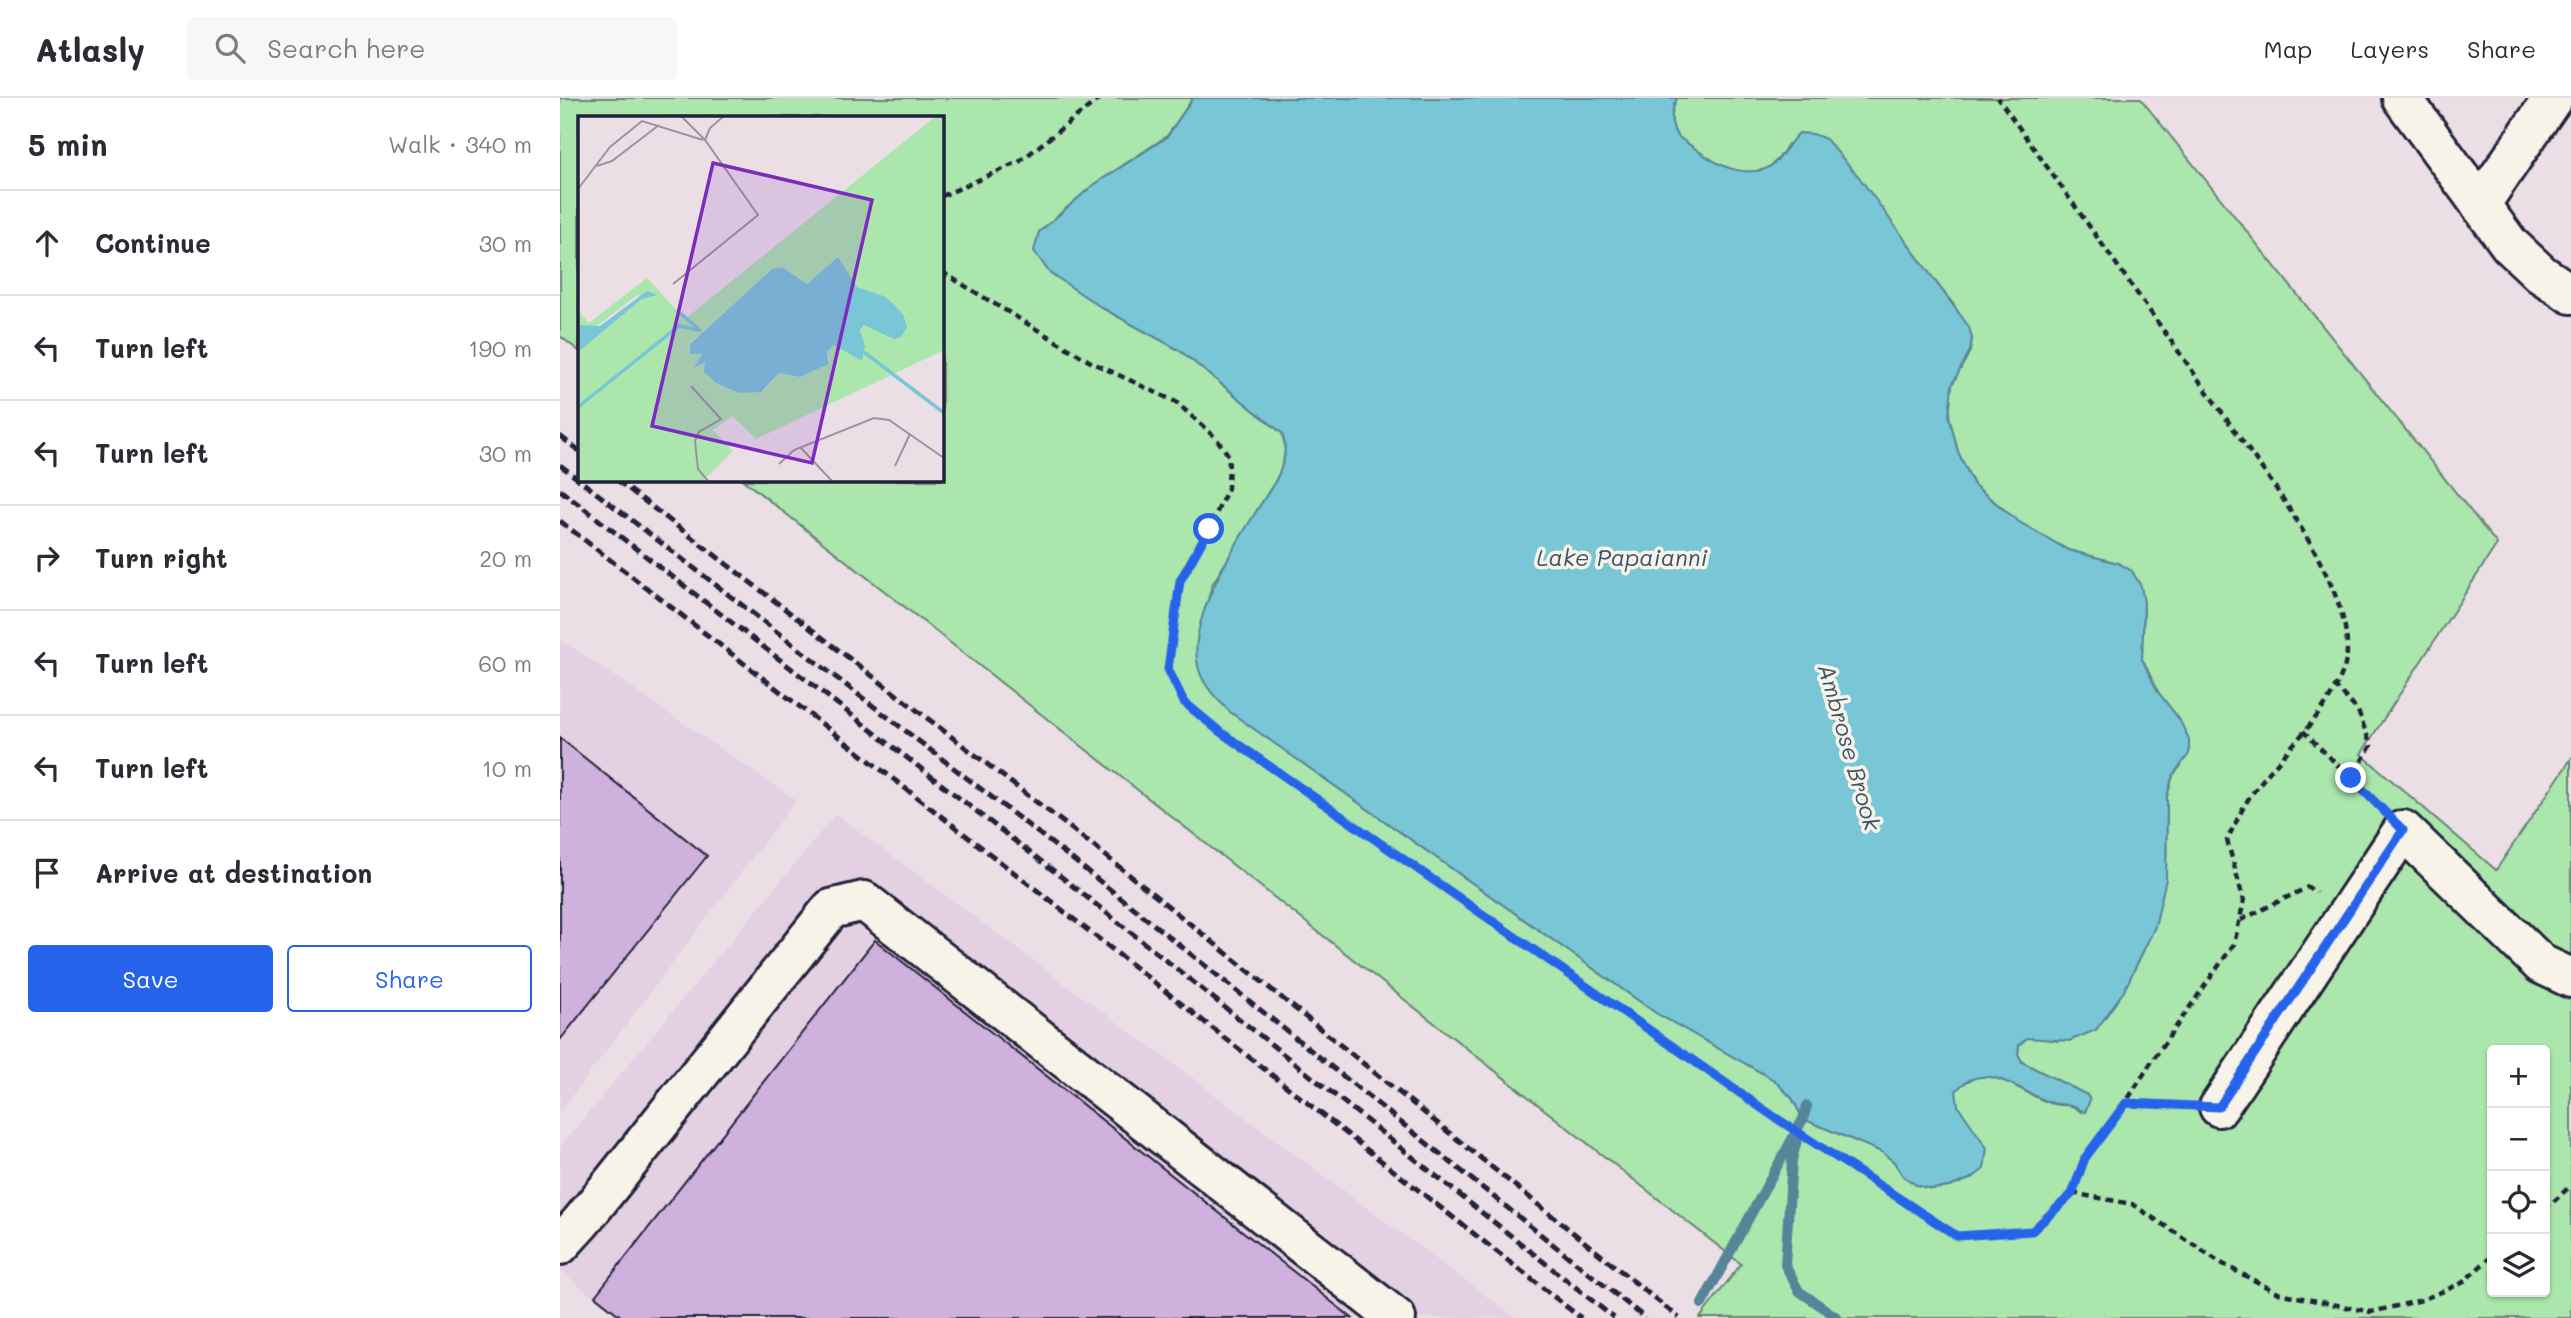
<!DOCTYPE html>
<meta charset="utf-8">
<style>
:root{--surface:#fff;--page:#f7f7f7;--text:#2b2b33;--muted:#7c7c81;--line:#e1e1e2;--accent:#2563eb}
body{margin:0;font-family:Mali,sans-serif;background:var(--page);color:var(--text)}
.controls{position:absolute;right:21px;bottom:21px;display:grid;overflow:hidden;border-radius:7px;box-shadow:0 2px 5px #0004}
.controls button{width:63px;height:63px;display:grid;place-items:center;padding:0;border:0;border-bottom:2px solid var(--line);background:var(--surface);color:var(--text);font:35px sans-serif}
.stop{position:absolute;width:21px;height:21px;margin:-16px;border:5px solid #2563eb;border-radius:50%;background:#fff}
.stop.end{background:#2563eb;border-color:#fff;box-shadow:0 2px 7px #0008}
.list{margin:0;padding:0;list-style:none}
h2{display:flex;justify-content:space-between;align-items:center;height:91px;margin:0;padding:0 28px;font-size:30px}
h2 small{font-size:23px;font-weight:400;color:var(--muted)}
.list li{display:grid;grid-template-columns:46px 1fr auto;gap:21px;align-items:center;box-sizing:border-box;height:105px;padding:0 28px;border-top:2px solid var(--line)}
.list b{display:block;font-size:26px;white-space:nowrap}
.list em{font-size:23px;font-style:normal;color:var(--muted)}
.actions{display:flex;gap:14px;padding:21px 28px}
.actions a{flex:1;padding:16px 0;border:2px solid var(--accent);border-radius:7px;text-align:center;font-size:24px;color:var(--accent)}
.actions .main{background:var(--accent);color:#fff}
.icon{flex:none;width:38px;height:38px;fill:none;stroke:currentColor;stroke-width:2;stroke-linecap:round;stroke-linejoin:round}
.map{position:relative;flex:none;width:2011px;height:1220px;overflow:hidden}
header{display:flex;align-items:center;gap:42px;box-sizing:border-box;height:98px;padding:0 35px;background:var(--surface);border-bottom:2px solid var(--line)}
header strong{font-size:33px}
nav{display:flex;gap:38px;margin-inline-start:auto;font-size:24px}
.search{width:490px;height:63px;background:var(--page);display:flex;align-items:center;gap:18px;box-sizing:border-box;padding:0 24px;border-radius:7px;color:var(--muted);font-size:26px}
main{display:flex}
aside{flex:1;background:var(--surface)}
.map>svg:first-child{display:block}
</style>
<header>
<strong>Atlasly</strong>
<div class="search"><svg class="icon" aria-label="search" viewBox="0 0 24 24"><circle cx="10" cy="10" r="6"/><path d="M15 15l6 6"/></svg>Search here</div>
<nav><a>Map</a><a>Layers</a><a>Share</a></nav>
</header>
<main>
<aside>
<h2>5 min<small>Walk · 340 m</small></h2>
<ul class="list">
<li><svg class="icon" aria-label="ahead" viewBox="0 0 24 24"><path d="M12 20V5M6 11l6-6 6 6"/></svg><div><b>Continue</b></div><em>30 m</em></li>
<li><svg class="icon" aria-label="left" viewBox="0 0 24 24"><path d="M17 20v-9H6M10 6l-5 5 5 5"/></svg><div><b>Turn left</b></div><em>190 m</em></li>
<li><svg class="icon" aria-label="left" viewBox="0 0 24 24"><path d="M17 20v-9H6M10 6l-5 5 5 5"/></svg><div><b>Turn left</b></div><em>30 m</em></li>
<li><svg class="icon" aria-label="right" viewBox="0 0 24 24"><path d="M7 20v-9h11M14 6l5 5-5 5"/></svg><div><b>Turn right</b></div><em>20 m</em></li>
<li><svg class="icon" aria-label="left" viewBox="0 0 24 24"><path d="M17 20v-9H6M10 6l-5 5 5 5"/></svg><div><b>Turn left</b></div><em>60 m</em></li>
<li><svg class="icon" aria-label="left" viewBox="0 0 24 24"><path d="M17 20v-9H6M10 6l-5 5 5 5"/></svg><div><b>Turn left</b></div><em>10 m</em></li>
<li><svg class="icon" aria-label="arrive" viewBox="0 0 24 24"><path d="M6 21V4h12l-3 4 3 4H6"/></svg><div><b>Arrive at destination</b></div></li>
</ul>
<div class="actions"><a class="main">Save</a><a>Share</a></div>
</aside>
<div class="map">
<svg width="2011" height="1220" viewBox="0 0 2011 1220">
<rect width="100%" height="100%" fill="#ebdfe5"/>
<filter id="ink" filterUnits="userSpaceOnUse"><feTurbulence type="fractalNoise" baseFrequency=".0143" numOctaves="2"/><feDisplacementMap in="SourceGraphic" scale="14" xChannelSelector="R" yChannelSelector="G"/><feConvolveMatrix kernelMatrix="1 2 1 2 8 2 1 2 1" color-interpolation-filters="sRGB"/></filter>
<g filter="url(#ink)">
<g fill="#e3d1e3">
<path d="M0,541L236,702L0,1014Z"/>
<path d="M276,716L956,1220H61L0,1173V1049Z"/>
</g>
<path fill="#abe6ac" stroke="#668474" stroke-width="2" fill-rule="evenodd" d="M0,0H633L607,38L532,88L479,134L542,210L619,252L722,335C728,353 724,365 716,382L652,487L637,544L671,614L1096,915L1214,982L1232,1000L1243,1021L1322,1054L1334,1064L1343,1078L1371,1091L1389,1089L1412,1080L1411,1029L1398,1008L1395,993C1425,959 1458,994 1490,1005C1502,1009 1512,1004 1521,1014L1527,997L1462,964L1458,956L1459,947L1466,940H1481L1497,943L1606,781L1607,698L1613,677L1621,668L1619,621L1598,594L1582,561L1584,505L1558,465L1508,452L1459,424L1414,387L1398,354L1389,318L1392,287L1410,253L1412,240L1394,207L1355,159L1228,46C1222,56 1214,69 1202,72C1176,79 1152,64 1133,49C1128,46 1120,41 1116,36C1109,24 1111,12 1117,0H1580L1937,446L1801,656L1936,772L2011,661V1220H1140L1181,1166L183,382H382V19H19V253L0,238ZM1932,952H1985V1194H1932Z"/>
<path fill="#78c6d6" stroke="#568498" stroke-width="2" d="M633,0H1117C1111,12 1109,24 1116,36C1120,41 1127,45 1133,49C1153,64 1175,78 1202,72C1218,69 1227,46 1239,35L1253,36L1266,41L1299,79L1409,229L1412,240L1410,253L1392,287L1389,318L1398,354L1414,387L1459,424L1508,452L1558,465L1572,473L1581,488L1584,505L1582,561L1598,594L1619,621L1629,641V656L1613,677L1607,698L1606,781L1595,829L1564,893L1536,932L1509,943L1467,940L1459,947L1458,956L1462,964L1527,997L1530,1002L1525,1014C1520,1013 1517,1008 1511,1007C1504,1006 1496,1007 1489,1004C1458,993 1424,960 1396,993L1398,1008L1427,1050L1424,1071L1412,1080L1389,1089L1371,1091L1356,1087L1343,1078L1334,1064L1322,1054L1243,1021L1232,1000L1214,982L1096,915L670,614C657,601 645,590 639,572C622,519 689,426 716,382C724,365 728,353 722,335L619,252L542,210L489,174L474,153L479,134L532,88L607,39Z"/>
<g fill="none" stroke-linecap="round" stroke-linejoin="round">
<g stroke="#568498" stroke-width="10">
<path d="M1238,1038L1232,1062L1225,1167L1239,1193L1278,1220"/>
<path d="M1142,1206L1243,1021L1247,1008"/>
</g>
</g>
<g fill="#cfb1de" stroke="#22223b" stroke-width="2">
<path d="M0,640L147,758L0,942Z"/>
<path d="M315,842L792,1220H63L35,1198Z"/>
</g>
<g fill="none" stroke-linecap="round" stroke-linejoin="round">
<defs>
<g id="minor">
<path d="M1842,0L1950,147L1981,176L2011,196"/>
<path d="M1920,107L1993,0"/>
<path d="M1659,1009L1843,732L1981,866L2011,880"/>
<path d="M0,1147L21,1124L271,811L304,803L836,1220"/>
</g>
</defs>
<use href="#minor" stroke="#22223b" stroke-width="44"/>
<g stroke="#22223b" stroke-width="4.5" stroke-dasharray="7 5" stroke-linecap="butt">
<path d="M382,98L459,64L540,0"/>
<path d="M382,174L529,263L616,304L656,340L669,358L668,390L649,431L620,483L608,571L624,604L659,633L1213,1018L1397,1138L1473,1133L1512,1095L1525,1060L1559,1015L1592,963L1674,846L1684,803L1667,742C1674,728 1681,713 1689,700C1718,658 1767,619 1784,570C1801,519 1742,430 1715,389L1438,0"/>
<path d="M1774,587L1798,613L1811,648L1791,680"/>
<path d="M1743,633L1817,706"/>
<path d="M1681,822L1748,789L1756,795"/>
<path d="M1566,1005L1624,1008"/>
<path d="M1512,1095L1572,1106L1663,1166L1718,1195L1811,1214L1862,1202L1902,1185L1932,1158"/>
<path d="M1985,1112L2011,1087"/>
</g>
<use href="#minor" stroke="#f7f3e8" stroke-width="38"/>
<g stroke="#22223b" stroke-width="5" stroke-dasharray="10 5" stroke-linecap="butt">
<path d="M0,338L19,353"/>
<path d="M0,367L512,761L1085,1220"/>
<path d="M57,382L526,742L1119,1220"/>
<path d="M0,392L499,777L1054,1220"/>
<path d="M0,423L483,797L1021,1220"/>
</g>
</g>
</g>
<g fill="none" stroke-linecap="round" stroke-linejoin="round" filter="url(#ink)">
<path stroke="#2563eb" stroke-width="9" d="M649,431L620,483L608,571L624,604L659,633L1213,1018L1397,1138L1472,1133L1512,1096L1525,1060L1566,1005L1659,1009L1843,732L1791,680"/>
</g>
<g text-anchor="middle" dominant-baseline="central" stroke-width="7" stroke-linejoin="round" paint-order="stroke">
<g font-size="23" font-style="italic" fill="#3c536a" stroke="#f7f3e8">
<text x="1062" y="459">Lake Papaianni</text>
<text transform="translate(1290 649) rotate(74)">Ambrose Brook</text>
</g>
</g>
<g transform="translate(18 18)">
<rect width="366" height="366" fill="#ebdfe5"/>
<path d="M358,0H366V234L178,323L154,300L135,314L155,335L125,365H0V236L67,181L59,179L15,213L0,209V194L11,207L69,162L107,203ZM260,141L279,171L308,182L325,198L283,211L284,244L256,229L249,236L252,245L245,251L222,261L201,257L187,273L161,277L131,261L127,246L116,252L124,238H114L111,228L194,153L204,151L229,168Z" fill="#abe6ac" fill-rule="evenodd"/>
<path d="M260,141L279,171L308,181L325,198L329,211L323,221L316,223L286,209L282,214L287,230L284,245L256,229L249,236L251,248L222,261L201,257L183,276L161,277L138,267L126,256L127,246L116,252L124,238H112V228L194,153L204,151L229,168ZM69,175L79,179L64,183L0,236V209L22,210Z" fill="#78c6d6"/>
<path fill="none" stroke="#78c6d6" stroke-width="3.5" d="M102,197L123,215M286,236L366,297M0,291L101,210L120,214"/>
<path fill="none" stroke="#9b93a1" stroke-width="2" d="M127,24L132,12L146,0M19,50L34,45L81,9M0,73L32,31L64,5L125,24M95,168L180,99L127,24L103,0M113,270L143,303L121,316L117,325L120,353L130,365M222,331L254,365M201,348L216,334L296,302L311,304L366,342M317,350L332,318"/>
<path fill="#7b2cbf" fill-opacity="0.15" stroke="#7b2cbf" stroke-width="3.5" d="M135,47L294,84L234,347L74,310Z"/>
<rect width="366" height="366" fill="none" stroke="#22223b" stroke-width="3.5"/>
</g>
</svg>
<div class="controls">
<button>+</button>
<button>−</button>
<button><svg class="icon" aria-label="locate" viewBox="0 0 24 24"><circle cx="12" cy="12" r="6"/><path d="M12 2v4M12 18v4M2 12h4M18 12h4"/></svg></button>
<button><svg class="icon" aria-label="layers" viewBox="0 0 24 24"><path d="M12 4l9 5-9 5-9-5zM3 14l9 5 9-5"/></svg></button>
</div>
<div class="stop" style="left:649px;top:431px"></div>
<div class="stop end" style="left:1791px;top:680px"></div>
</div>
</main>
